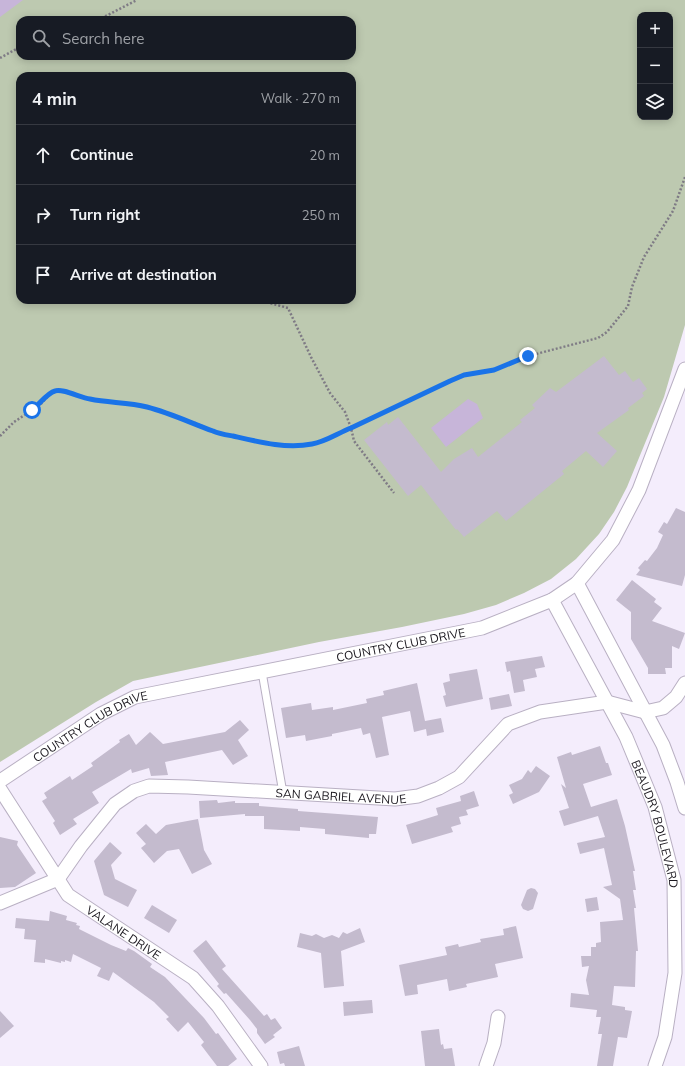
<!DOCTYPE html>
<meta charset="utf-8">
<style>
:root{--surface:#171b24;--page:#242831;--text:#f1f3f6;--muted:#9ea1a6;--line:#363941}
body{margin:0;font-family:Mulish,sans-serif;background:var(--page);color:var(--text)}
.controls{position:absolute;right:12px;top:12px;display:grid;overflow:hidden;border-radius:8px;box-shadow:0 2px 10px #0003}
.controls button{width:36px;height:36px;display:grid;place-items:center;padding:0;border:0;border-bottom:1px solid var(--line);background:var(--surface);color:var(--text);font:20px sans-serif}
.stop{position:absolute;width:12px;height:12px;margin:-9px;border:3px solid #1a73e8;border-radius:50%;background:#fff}
.stop.end{background:#1a73e8;border-color:#fff;box-shadow:0 1px 4px #0008}
.list{margin:0;padding:0;list-style:none}
h2{display:flex;justify-content:space-between;align-items:center;height:52px;margin:0;padding:0 16px;font-size:17px}
h2 small{font-size:13px;font-weight:400;color:var(--muted)}
.list li{display:grid;grid-template-columns:26px 1fr auto;gap:12px;align-items:center;box-sizing:border-box;height:60px;padding:0 16px;border-top:1px solid var(--line)}
.list b{display:block;font-size:15px;white-space:nowrap}
.list em{font-size:13px;font-style:normal;color:var(--muted)}
.icon{flex:none;width:22px;height:22px;fill:none;stroke:currentColor;stroke-width:2;stroke-linecap:round;stroke-linejoin:round}
.map{position:relative;flex:none;width:685px;height:1066px;overflow:hidden}
.search{position:absolute;background:var(--surface);box-shadow:0 2px 10px #0003;left:16px;top:16px;width:340px;height:44px;display:flex;align-items:center;gap:10px;box-sizing:border-box;padding:0 14px;border-radius:12px;color:var(--muted);font-size:15px}
.panel{position:absolute;background:var(--surface);box-shadow:0 2px 10px #0003;left:16px;top:72px;width:340px;height:232px;border-radius:12px}
.map>svg:first-child{display:block}
</style>
<div class="map">
<svg width="685" height="1066" viewBox="0 0 685 1066">
<rect width="100%" height="100%" fill="#f4edfc"/>
<path fill="#bdc9b0" fill-rule="evenodd" d="M0,0H685V325L664,397L627,487L614,512L599,534L576,559L551,579L524,593L496,605L464,614L402,627L319,642L133,681L96,702L0,762ZM640,15H670V117H640ZM20,20H352V56H20ZM20,76H352V300H20Z"/>
<g fill="#c7b5d9">
<path d="M0,0H23L0,17Z"/>
<path d="M468,399L477,404L483,418L446,447L431,428Z"/>
</g>
<g fill="#c4bbce">
<path d="M604,356L619,375L625,371L633,382L639,378L647,389L642,393L644,396L628,408L629,410L597,433L617,451L603,467L586,451L562,471L564,474L506,521L497,511L464,537L457,529L456,530L421,485L408,496L364,440L387,422L388,425L398,417L441,472L454,459L472,448L478,457L522,422L520,420L535,408L532,405L550,388L556,392Z"/>
<path d="M676,508L685,512V575L682,586L636,575L640,570L638,568L645,560L647,561L657,548L663,535L658,532L664,522L667,524Z"/>
<path d="M632,580L656,599L654,602L662,608L652,621L685,633L679,649L672,646V668H665L666,674H648V668L631,639V612L616,600Z"/>
<path d="M542,656L545,667L535,669L537,677L523,680L525,691L514,693L510,671L507,672L505,662Z"/>
<path d="M477,669L483,699L446,707L443,696L446,695L443,683L450,681L449,674Z"/>
<path d="M417,683L425,721L441,718L444,732L427,736L426,729L414,732L410,711L382,717L389,755L376,758L370,733L363,735L361,728L332,734V736L306,741L305,735L286,738L281,708L311,703L312,710L333,707V710L367,703L366,699L384,695L383,691Z"/>
<path d="M509,694L512,706L491,710L489,698Z"/>
<path d="M240,720L249,730L238,740L248,756L233,765L222,750L165,762L168,775L151,776L149,768L132,773L131,769L92,792L99,803L73,819L77,824L60,835L53,823L55,821L42,801L47,798L44,793L70,776L72,780L93,766L91,763L120,742L119,740L129,734L136,745L150,732L163,744L225,732Z"/>
<path d="M600,746L606,763H608L612,775L583,784L591,807L617,799L625,826L635,871H633L636,890H633L636,908H634L638,951H636L635,987L614,986L612,1005L625,1007V1010L632,1011L627,1038L618,1037L613,1066H597L602,1034H598L601,1017H596L597,1010L570,1007L571,993L589,995L586,980L589,966L582,967L581,956H591V947H596V943L601,942L600,922L623,920L620,899L603,887L612,885L604,848L580,854L577,843L605,837L598,816L564,826L559,811L569,808L561,784L566,788L557,757L571,752L572,755Z"/>
<path d="M536,766L550,776L539,792L513,804L509,795L513,793L509,785L522,779L528,770L531,773Z"/>
<path d="M474,791L479,806L466,810L468,815L459,817L461,824L451,827L453,832L412,844L406,825L438,815L436,808L461,801L460,796Z"/>
<path d="M217,800L218,803L235,801V803H259V806L298,809V811L378,817L376,834H369V838L325,834V829L300,827V831L264,829V816H245V814L200,818L199,801Z"/>
<path d="M198,819L204,850L212,864L192,874L179,849L167,851L154,863L141,848L146,844L136,833L146,824L156,834L166,825Z"/>
<path d="M0,837L18,841L17,845L36,873L15,887L0,888Z"/>
<path d="M110,842L122,853L111,865L115,879L137,890L128,907L104,895L94,861Z"/>
<path d="M531,888L535,889L538,893L533,909L528,911L523,909L521,905L527,890Z"/>
<path d="M597,897L599,910L587,912L585,899Z"/>
<path d="M152,905L177,920L169,933L144,918Z"/>
<path d="M50,911L67,916L66,920L77,923L76,925L80,926L79,929L111,945L126,951L128,948L134,951L152,964L150,967L165,977L204,1018L216,1034L218,1033L237,1059L228,1066H217L201,1045L204,1042L188,1022L178,1032L166,1019L169,1017L154,1002L113,972L109,981L97,976L101,968L73,954L71,962L65,960V962L61,961V963L45,959V963L34,962L36,940L24,939L25,929L15,928L16,918L49,921Z"/>
<path d="M516,926L523,958L495,964L498,977L466,984L467,987L449,991L447,979L417,985L418,994L405,996L399,965L447,955L445,947L458,944L459,947L481,942L480,939L504,935L503,929Z"/>
<path d="M360,928L365,942L341,951L344,986L324,988L321,953L297,947L300,933L312,936L316,934L324,938L332,935L339,938L343,932L347,934Z"/>
<path d="M206,940L226,966L222,969L264,1016L267,1014L271,1020L275,1018L282,1028L273,1035L275,1037L265,1044L257,1033V1029L250,1020L226,993L224,994L217,986L219,984L193,951Z"/>
<path d="M372,1000L373,1013L344,1016L343,1002Z"/>
<path d="M0,1011L14,1026L0,1038Z"/>
<path d="M439,1029L441,1045L443,1044L444,1049L452,1048L455,1066H425L421,1031Z"/>
<path d="M299,1046L305,1066H285L284,1063L280,1064L277,1052Z"/>
</g>
<g fill="none" stroke-linecap="round" stroke-linejoin="round">
<defs>
<path id="service" d="M262,672L283,793"/>
<g id="minor">
<path d="M577,583L663,745L677,782L685,808"/>
<path id="s1" d="M552,600L626,737L655,807L674,880L675,973L665,1037L655,1066"/>
<path id="s2" d="M0,781L101,714L135,697L482,628L552,600L577,583L613,540L639,490L685,369"/>
<path id="s3" d="M0,789L68,895L193,978L218,1006L261,1066"/>
<path id="s4" d="M0,903L58,879L81,846L115,804L134,791L149,786L188,787L395,799L418,796L439,788L459,777L508,724L540,712L607,702L645,712L663,708L676,697L685,683"/>
<path d="M486,1066L494,1043L498,1017"/>
</g>
</defs>
<use href="#service" stroke="#b9b0c3" stroke-width="9"/>
<use href="#minor" stroke="#b9b0c3" stroke-width="15"/>
<g stroke="#7f7b85" stroke-width="2.5" stroke-dasharray="2 2" stroke-linecap="butt">
<path d="M98,20L137,0"/>
<path d="M0,58L20,47"/>
<path d="M259,300L288,308L311,357L330,393L345,412L351,428L354,441L394,493"/>
<path d="M0,436L14,422L40,405L51,393L56,390H62L88,399L145,406L195,423L213,431L244,439L267,443L295,446L311,444L318,443L351,428L464,375L494,370L528,356L598,338L607,332L628,306L632,287L644,257L673,211L685,177"/>
</g>
<use href="#service" stroke="#fff" stroke-width="7"/>
<use href="#minor" stroke="#fff" stroke-width="13"/>
</g>
<g fill="none" stroke-linecap="round" stroke-linejoin="round">
<path stroke="#1a73e8" stroke-width="5" d="M32,410C39,405 47,393 55,391C62,388 81,398 90,399C109,403 128,402 147,407C170,413 191,423 213,431C219,434 227,435 233,436C259,442 286,449 312,444C325,442 338,433 351,428L450,381L464,375L494,370L528,356"/>
</g>
<g text-anchor="middle" dominant-baseline="central" stroke-width="3" stroke-linejoin="round" paint-order="stroke">
<g font-size="12" fill="#1b181f" stroke="#fdfdfd">
<text stroke="none"><textPath href="#s2" startOffset="430">COUNTRY CLUB DRIVE</textPath></text>
<text stroke="none"><textPath href="#s2" startOffset="106">COUNTRY CLUB DRIVE</textPath></text>
<text stroke="none"><textPath href="#s4" startOffset="388">SAN GABRIEL AVENUE</textPath></text>
<text stroke="none"><textPath href="#s1" startOffset="248">BEAUDRY BOULEVARD</textPath></text>
<text stroke="none"><textPath href="#s3" startOffset="193">VALANE DRIVE</textPath></text>
</g>
</g>
</svg>
<div class="controls">
<button>+</button>
<button>−</button>
<button><svg class="icon" aria-label="layers" viewBox="0 0 24 24"><path d="M12 4l9 5-9 5-9-5zM3 14l9 5 9-5"/></svg></button>
</div>
<div class="stop" style="left:32px;top:410px"></div>
<div class="stop end" style="left:528px;top:356px"></div>
<div class="search"><svg class="icon" aria-label="search" viewBox="0 0 24 24"><circle cx="10" cy="10" r="6"/><path d="M15 15l6 6"/></svg>Search here</div>
<section class="panel">
<h2>4 min<small>Walk · 270 m</small></h2>
<ul class="list">
<li><svg class="icon" aria-label="ahead" viewBox="0 0 24 24"><path d="M12 20V5M6 11l6-6 6 6"/></svg><div><b>Continue</b></div><em>20 m</em></li>
<li><svg class="icon" aria-label="right" viewBox="0 0 24 24"><path d="M7 20v-9h11M14 6l5 5-5 5"/></svg><div><b>Turn right</b></div><em>250 m</em></li>
<li><svg class="icon" aria-label="arrive" viewBox="0 0 24 24"><path d="M6 21V4h12l-3 4 3 4H6"/></svg><div><b>Arrive at destination</b></div></li>
</ul>
</section>
</div>
